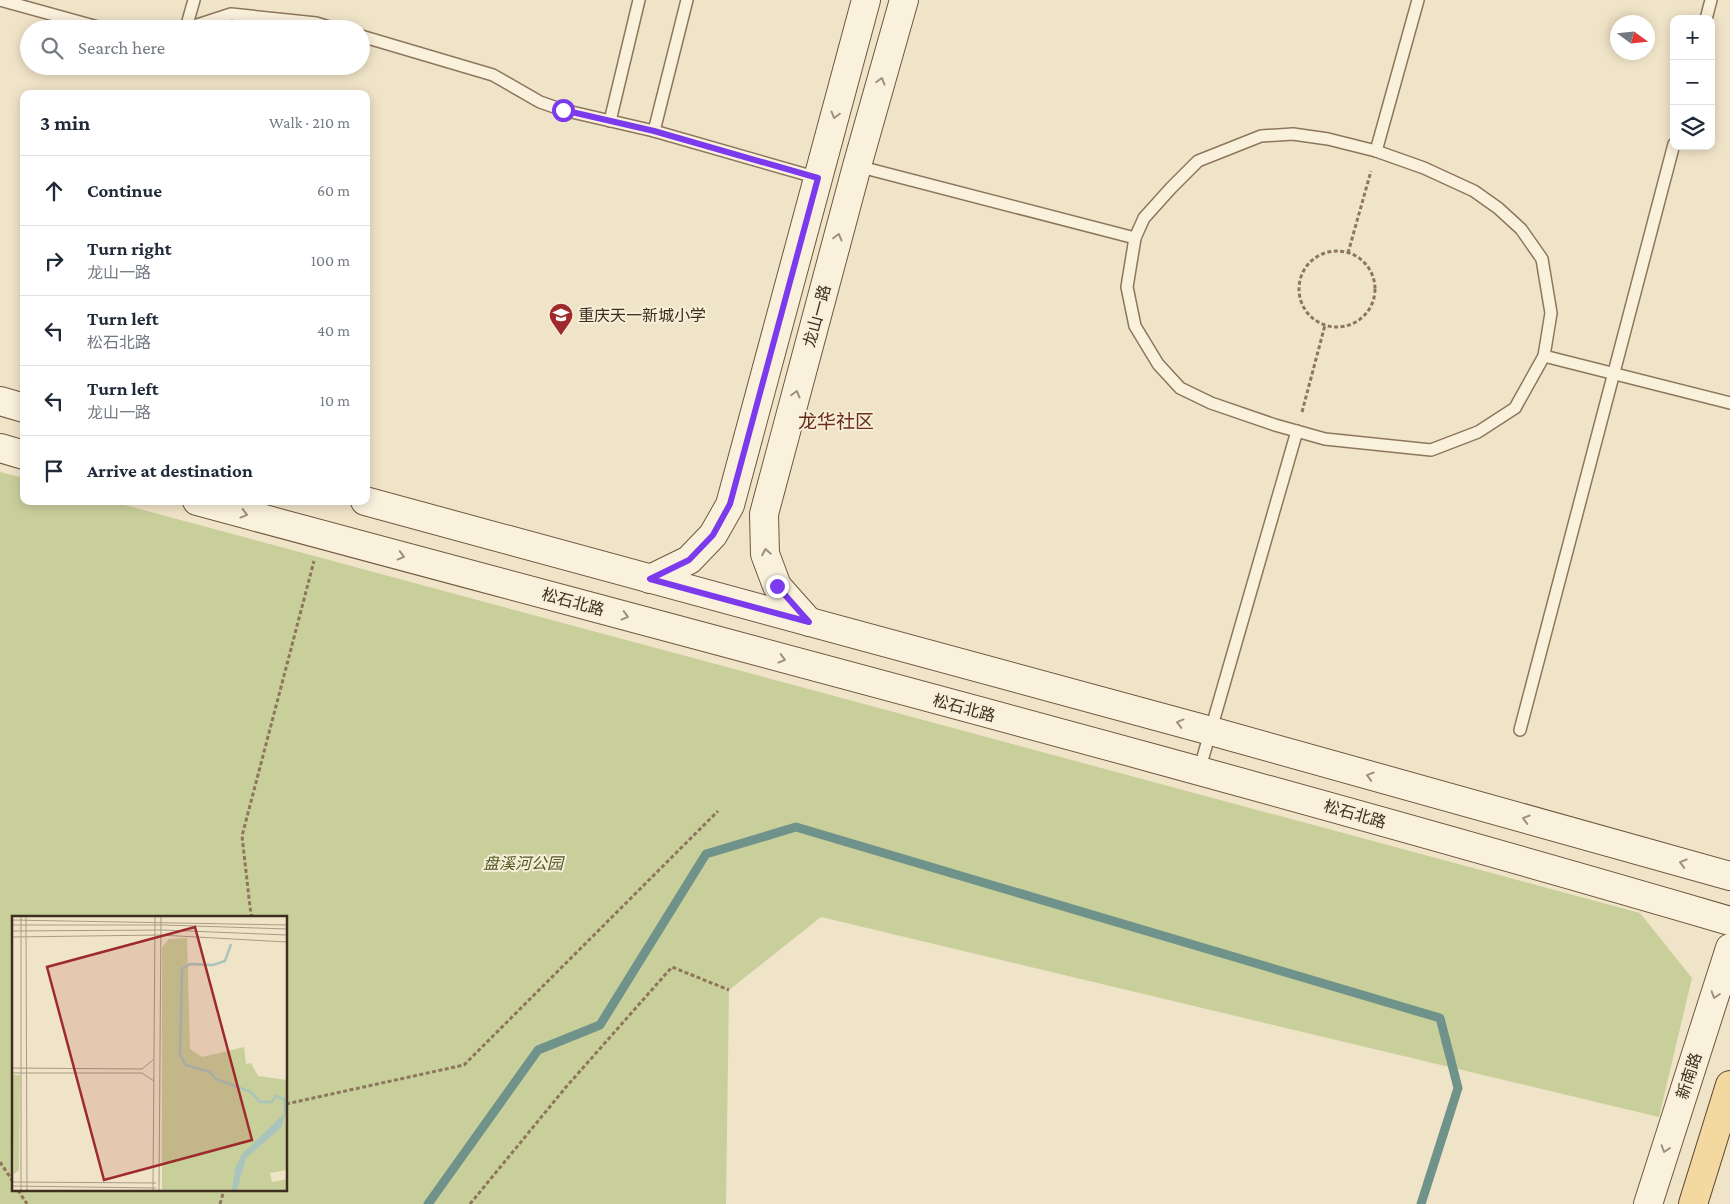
<!DOCTYPE html>
<meta charset="utf-8">
<style>
:root{--surface:#fff;--page:#f2f2f3;--text:#1f2937;--muted:#747a83;--line:#e0e1e3}
body{margin:0;font-family:"Crimson Pro","Noto Sans SC",serif;background:var(--page);color:var(--text)}
.controls{position:absolute;right:15px;top:15px;display:grid;overflow:hidden;border-radius:10px;box-shadow:0 2px 12px #0003}
.controls button{width:45px;height:45px;display:grid;place-items:center;padding:0;border:0;border-bottom:1px solid var(--line);background:var(--surface);color:var(--text);font:25px sans-serif}
.compass{position:absolute;left:1610px;top:15px;width:45px;height:45px;border-radius:50%;background:var(--surface);box-shadow:0 2px 12px #0003;rotate:105deg}
.stop{position:absolute;width:15px;height:15px;margin:-11px;border:4px solid #7c3aed;border-radius:50%;background:#fff}
.stop.end{background:#7c3aed;border-color:#fff;box-shadow:0 1px 5px #0008}
.list{margin:0;padding:0;list-style:none}
h2{display:flex;justify-content:space-between;align-items:center;height:65px;margin:0;padding:0 20px;font-size:21px}
h2 small{font-size:16px;font-weight:400;color:var(--muted)}
.list li{display:grid;grid-template-columns:32px 1fr auto;gap:15px;align-items:center;box-sizing:border-box;height:70px;padding:0 20px;border-top:1px solid var(--line)}
.list b{display:block;font-size:19px;white-space:nowrap}
.list p{margin:0;font-size:16px;white-space:nowrap;color:var(--muted)}
.list em{font-size:16px;font-style:normal;color:var(--muted)}
.icon{flex:none;width:28px;height:28px;fill:none;stroke:currentColor;stroke-width:2;stroke-linecap:round;stroke-linejoin:round}
.map{position:relative;flex:none;width:1730px;height:1204px;overflow:hidden}
.search{position:absolute;background:var(--surface);box-shadow:0 2px 12px #0003;left:20px;top:20px;width:350px;height:55px;display:flex;align-items:center;gap:12px;box-sizing:border-box;padding:0 18px;border-radius:28px;color:var(--muted);font-size:19px}
.panel{position:absolute;background:var(--surface);box-shadow:0 2px 12px #0003;left:20px;top:90px;width:350px;height:415px;border-radius:10px}
.map>svg:first-child{display:block}
</style>
<div class="map">
<svg width="1730" height="1204" viewBox="0 0 1730 1204">
<rect width="100%" height="100%" fill="#f0e4c8"/>
<path fill="#c9cf9b" fill-rule="evenodd" d="M0,472L24,478V501H110L1640,913L1692,978L1659,1117L821,917L729,990L726,1204H0ZM14,918H286V1190H14Z"/>
<g fill="none" stroke-linecap="round" stroke-linejoin="round">
<path stroke="#6f938a" stroke-width="9" d="M428,1204L538,1050L600,1025L706,854L796,827L1440,1018L1458,1088L1421,1204"/>
<defs>
<g id="lane">
<path d="M0,0L105,29"/>
<path d="M1706,19L1711,0"/>
<path d="M186,28L194,0"/>
<path d="M185,29L231,14L316,23L336,29"/>
<path d="M361,36L493,75L540,102L563,110L654,131L818,178"/>
<path d="M610,121L639,0"/>
<path d="M654,131L687,0"/>
<path d="M1293,134L1328,139L1376,151L1424,168L1474,191L1498,208L1521,229L1542,259L1551,313L1544,356L1515,408L1478,432L1431,450L1325,439L1275,425L1211,403L1180,388L1158,364L1135,326L1127,287L1135,238L1144,218L1171,188L1198,161L1261,136Z"/>
<path d="M1376,151L1418,0"/>
<path d="M857,166L1135,238"/>
<path d="M1544,356L1730,403"/>
<path d="M1520,730L1674,144"/>
<path d="M1199,771L1297,431"/>
</g>
<g id="secondary">
<path d="M0,401L24,408"/>
<path d="M0,448L24,455"/>
<path d="M197,501C708,639 1221,772 1730,921"/>
<path d="M365,501L1211,731L1730,876"/>
<path d="M650,579L689,560L713,535L730,505L866,0"/>
<path d="M809,622L777,586L765,554L764,514L857,166L904,0"/>
<path d="M1648,1204L1730,948"/>
</g>
<path id="primary" d="M1693,1204L1730,1085"/>
</defs>
<use href="#lane" stroke="#8d765c" stroke-width="14"/>
<use href="#secondary" stroke="#6f573f" stroke-width="30"/>
<use href="#primary" stroke="#5b4430" stroke-width="30"/>
<g stroke="#8d765c" stroke-width="3" stroke-dasharray="4 2.5" stroke-linecap="butt">
<circle cx="1337" cy="289" r="38"/>
<path d="M1348,253L1371,171"/>
<path d="M1302,412L1325,325"/>
<path d="M252,918L250,907L242,836L314,561"/>
<path d="M286,1104L464,1065L718,811"/>
<path d="M0,1162L14,1183"/>
<path d="M18,1190L27,1204"/>
<path d="M220,1204L224,1190"/>
<path d="M470,1204L566,1087L672,967L729,990"/>
</g>
<use href="#lane" stroke="#faf1dc" stroke-width="11"/>
<use href="#secondary" stroke="#faf1dc" stroke-width="28"/>
<use href="#primary" stroke="#f3d9a0" stroke-width="28"/>
</g>
<defs><path id="oneway-chevron" d="M-2-3.5L2.5 0L-2 3.5" fill="none" stroke-width="1.6" stroke-linecap="round" stroke-linejoin="round" transform="scale(1.25)"/></defs>
<g stroke="#9c907e">
<use href="#oneway-chevron" transform="translate(881 81) rotate(-74)"/>
<use href="#oneway-chevron" transform="translate(835 115) rotate(105)"/>
<use href="#oneway-chevron" transform="translate(838 237) rotate(-75)"/>
<use href="#oneway-chevron" transform="translate(796 394) rotate(-75)"/>
<use href="#oneway-chevron" transform="translate(244 514) rotate(15)"/>
<use href="#oneway-chevron" transform="translate(766 552) rotate(-100)"/>
<use href="#oneway-chevron" transform="translate(401 556) rotate(15)"/>
<use href="#oneway-chevron" transform="translate(625 616) rotate(15)"/>
<use href="#oneway-chevron" transform="translate(782 659) rotate(15)"/>
<use href="#oneway-chevron" transform="translate(1180 723) rotate(-165)"/>
<use href="#oneway-chevron" transform="translate(1370 776) rotate(-164)"/>
<use href="#oneway-chevron" transform="translate(1526 819) rotate(-164)"/>
<use href="#oneway-chevron" transform="translate(1683 863) rotate(-164)"/>
<use href="#oneway-chevron" transform="translate(1715 995) rotate(108)"/>
<use href="#oneway-chevron" transform="translate(1665 1149) rotate(108)"/>
</g>
<g fill="none" stroke-linecap="round" stroke-linejoin="round">
<path stroke="#7c3aed" stroke-width="6" d="M563,110L654,131L818,178L730,504L713,535L689,560L650,579L809,622L777,586"/>
</g>
<defs>
<symbol id="school-pin" viewBox="-11 -11 22 30"><path d="M0 17L-7.5 6A9.5 9.5 0 1 1 7.5 6Z" fill="#9e2a2b" stroke="#f7eed8"/><path d="M0-5L7-2L0 1L-7-2ZM-4 1L0 2.5L4 1V4Q0 6-4 4Z" fill="#fff"/></symbol>
</defs>
<g fill-rule="evenodd">
<use href="#school-pin" x="547" y="301" width="28" height="38"/>
</g>
<g text-anchor="middle" dominant-baseline="central" stroke-width="4" stroke-linejoin="round" paint-order="stroke">
<g font-size="16" fill="#3d2e20" stroke="#f7eed8" text-anchor="start">
<text x="578" y="315">重庆天一新城小学</text>
</g>
<g font-size="16" fill="#3d2e20" stroke="#f7eed8">
<text transform="translate(817 316) rotate(-75)">龙山一路</text>
<text transform="translate(573 602) rotate(15)">松石北路</text>
<text transform="translate(964 708) rotate(15)">松石北路</text>
<text transform="translate(1355 814) rotate(16)">松石北路</text>
<text transform="translate(1689 1076) rotate(-72)">新南路</text>
</g>
<g font-size="16" font-style="italic" fill="#4d5a26" stroke="#f7eed8">
<text x="523" y="863">盘溪河公园</text>
</g>
<g font-size="19" fill="#6b2e1e" stroke="#f7eed8">
<text x="836" y="421">龙华社区</text>
</g>
</g>
<g transform="translate(12 916)">
<rect width="275" height="275" fill="#f0e4c8"/>
<path d="M175,22L178,133L190,141L232,131L234,148L239,147L246,160L275,164V254L258,257L260,266L275,263V274H150V31L157,23ZM0,159H8L7,254L2,258Z" fill="#c9cf9b"/>
<path d="M274,196L269,212L234,242L225,274H220L223,253L230,238Z" fill="#a9c4bc"/>
<path fill="none" stroke="#a9c4bc" stroke-width="2.5" d="M219,28L213,45L201,49L178,48L170,53L168,139L174,149L198,156L204,163L239,176L248,186H260L264,180L272,183L273,197"/>
<path fill="none" stroke="#a89b85" stroke-width="1" d="M9,1V274M14,1L15,274M0,4L275,9M0,9H152L275,13M0,15L151,14L275,19M0,21L148,19L275,26M0,152L130,153L141,144M0,157H130L142,165M0,266L144,267M0,270L144,272M141,274L143,1M147,274L149,1"/>
<path fill="#9e2a2b" fill-opacity="0.15" stroke="#9e2a2b" stroke-width="2.5" d="M183,11L240,224L92,264L35,51Z"/>
<rect width="275" height="275" fill="none" stroke="#3d2e20" stroke-width="2.5"/>
</g>
</svg>
<div class="controls">
<button>+</button>
<button>−</button>
<button><svg class="icon" aria-label="layers" viewBox="0 0 24 24"><path d="M12 4l9 5-9 5-9-5zM3 14l9 5 9-5"/></svg></button>
</div>
<svg class="compass" viewBox="-18 -18 36 36"><path d="M0-13l5 13h-10z" fill="#e53935"/><path d="M0 13l5-13h-10z" fill="#747a83"/></svg>
<div class="stop" style="left:563px;top:110px"></div>
<div class="stop end" style="left:777px;top:586px"></div>
<div class="search"><svg class="icon" aria-label="search" viewBox="0 0 24 24"><circle cx="10" cy="10" r="6"/><path d="M15 15l6 6"/></svg>Search here</div>
<section class="panel">
<h2>3 min<small>Walk · 210 m</small></h2>
<ul class="list">
<li><svg class="icon" aria-label="ahead" viewBox="0 0 24 24"><path d="M12 20V5M6 11l6-6 6 6"/></svg><div><b>Continue</b></div><em>60 m</em></li>
<li><svg class="icon" aria-label="right" viewBox="0 0 24 24"><path d="M7 20v-9h11M14 6l5 5-5 5"/></svg><div><b>Turn right</b><p>龙山一路</p></div><em>100 m</em></li>
<li><svg class="icon" aria-label="left" viewBox="0 0 24 24"><path d="M17 20v-9H6M10 6l-5 5 5 5"/></svg><div><b>Turn left</b><p>松石北路</p></div><em>40 m</em></li>
<li><svg class="icon" aria-label="left" viewBox="0 0 24 24"><path d="M17 20v-9H6M10 6l-5 5 5 5"/></svg><div><b>Turn left</b><p>龙山一路</p></div><em>10 m</em></li>
<li><svg class="icon" aria-label="arrive" viewBox="0 0 24 24"><path d="M6 21V4h12l-3 4 3 4H6"/></svg><div><b>Arrive at destination</b></div></li>
</ul>
</section>
</div>
